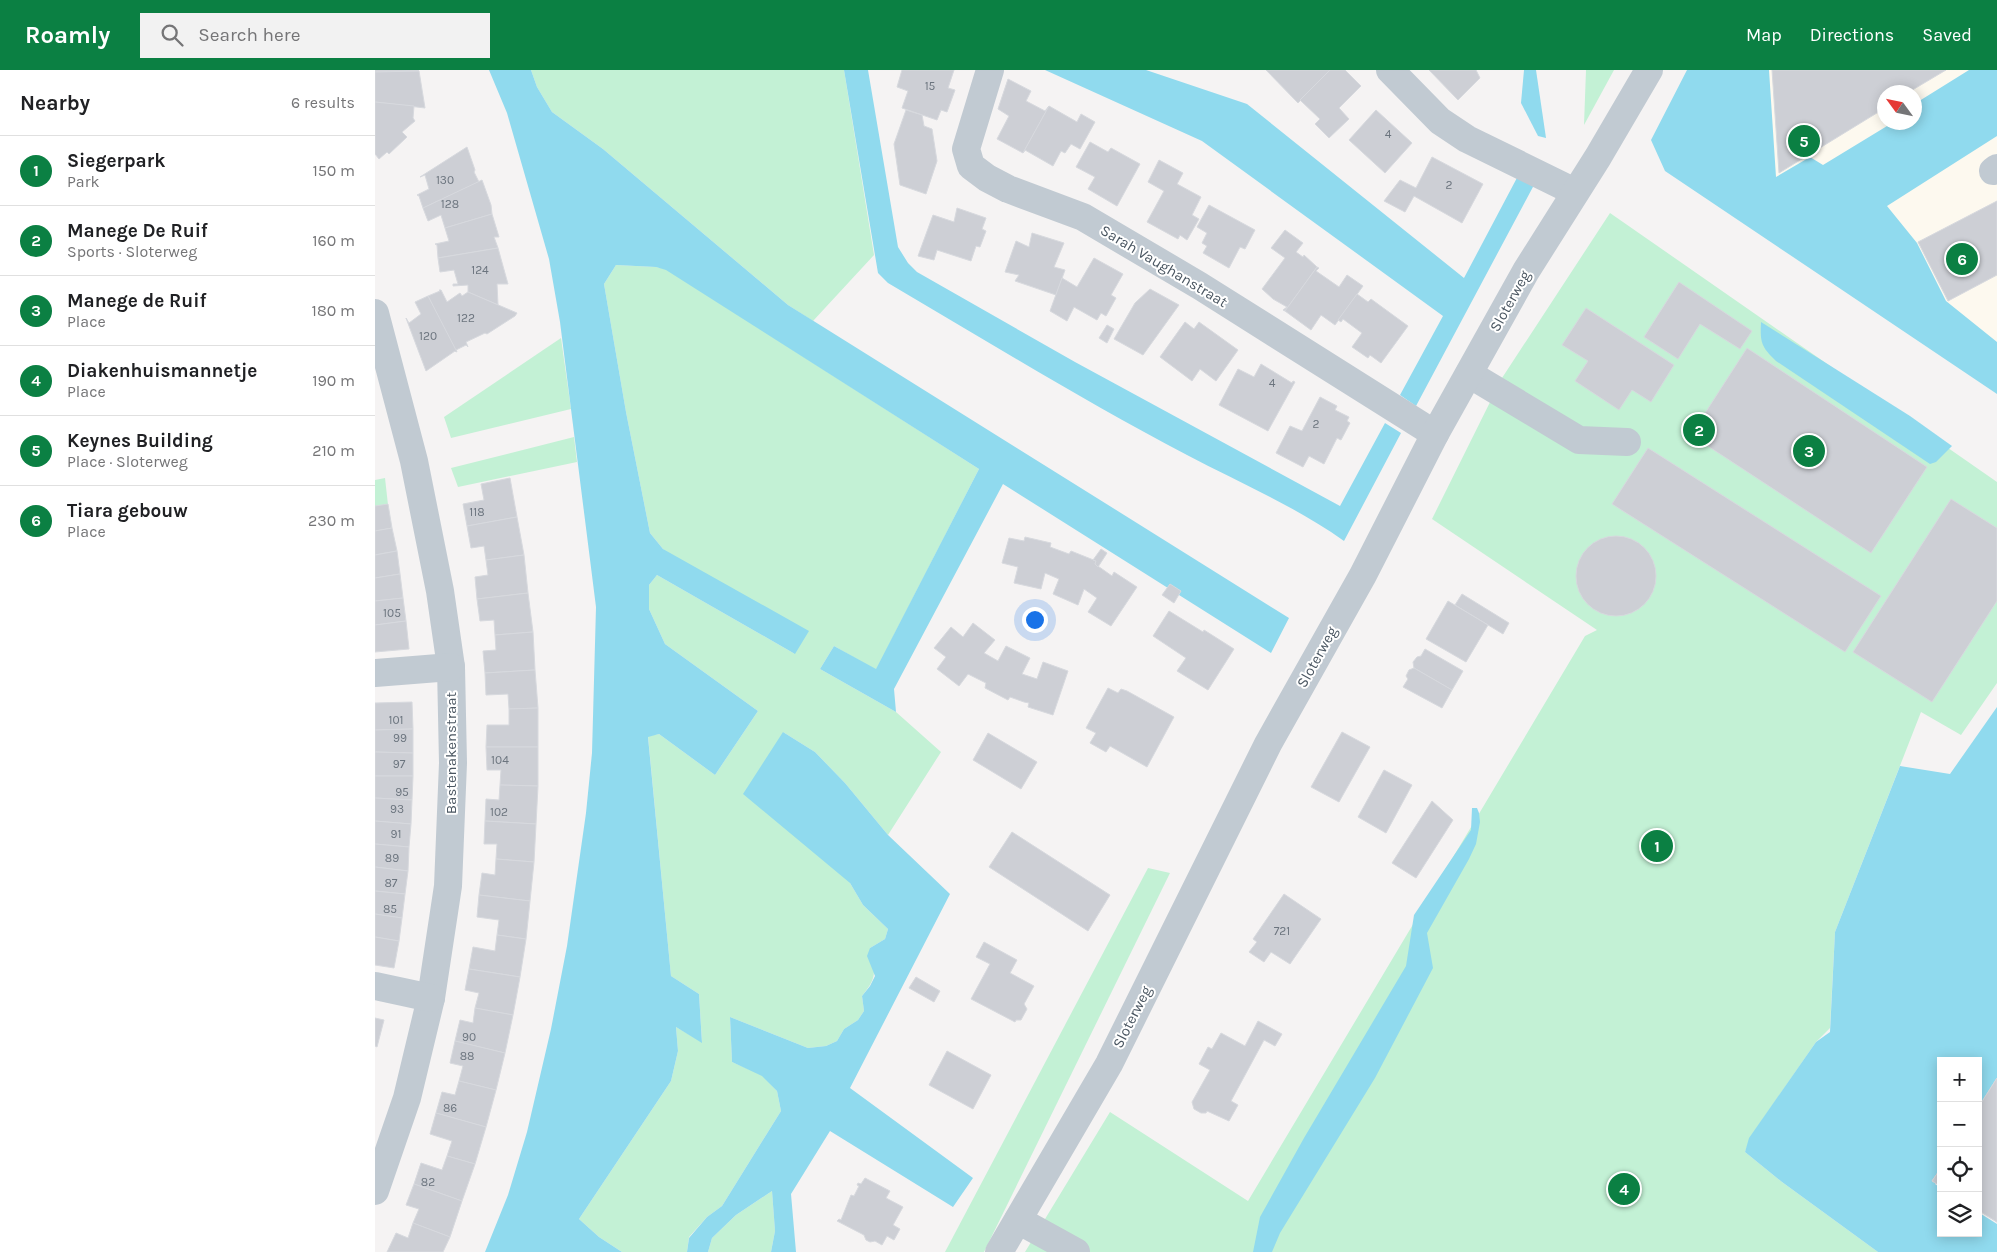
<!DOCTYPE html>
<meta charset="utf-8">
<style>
:root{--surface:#fff;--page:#f2f2f2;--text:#202124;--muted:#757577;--line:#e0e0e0;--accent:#0b8043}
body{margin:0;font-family:Karla,sans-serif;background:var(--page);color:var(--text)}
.controls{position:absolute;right:15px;bottom:15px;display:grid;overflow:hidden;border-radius:0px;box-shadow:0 2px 12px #0003}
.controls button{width:45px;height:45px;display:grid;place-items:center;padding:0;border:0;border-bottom:1px solid var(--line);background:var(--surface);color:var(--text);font:25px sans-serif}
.compass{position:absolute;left:1502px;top:15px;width:45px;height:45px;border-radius:50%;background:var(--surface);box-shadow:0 2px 12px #0003;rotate:303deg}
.you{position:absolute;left:659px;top:549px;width:18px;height:18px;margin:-12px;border:4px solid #fff;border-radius:50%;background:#1a73e8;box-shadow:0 0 0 8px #1a73e833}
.badge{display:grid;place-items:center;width:32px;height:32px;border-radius:50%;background:var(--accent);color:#fff;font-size:16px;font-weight:700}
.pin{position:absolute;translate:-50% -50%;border:2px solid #fff;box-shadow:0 1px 5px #0006}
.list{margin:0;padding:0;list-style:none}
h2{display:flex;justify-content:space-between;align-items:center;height:65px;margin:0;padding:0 20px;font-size:21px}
h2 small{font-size:16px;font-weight:400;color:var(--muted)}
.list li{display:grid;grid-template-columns:32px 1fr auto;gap:15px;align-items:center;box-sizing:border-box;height:70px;padding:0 20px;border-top:1px solid var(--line)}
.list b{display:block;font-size:19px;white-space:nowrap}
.list p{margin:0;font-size:16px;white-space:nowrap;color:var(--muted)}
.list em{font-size:16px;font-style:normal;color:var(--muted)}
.icon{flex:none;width:28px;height:28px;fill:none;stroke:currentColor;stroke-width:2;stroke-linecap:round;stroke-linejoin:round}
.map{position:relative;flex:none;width:1622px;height:1182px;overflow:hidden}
header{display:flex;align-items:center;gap:30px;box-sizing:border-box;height:70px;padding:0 25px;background:var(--accent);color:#fff}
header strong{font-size:24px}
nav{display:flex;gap:28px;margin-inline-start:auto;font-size:18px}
.search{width:350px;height:45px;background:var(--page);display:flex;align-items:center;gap:12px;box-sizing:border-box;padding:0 18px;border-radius:0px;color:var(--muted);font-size:19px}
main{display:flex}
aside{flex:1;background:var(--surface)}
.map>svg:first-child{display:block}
</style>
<header>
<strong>Roamly</strong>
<div class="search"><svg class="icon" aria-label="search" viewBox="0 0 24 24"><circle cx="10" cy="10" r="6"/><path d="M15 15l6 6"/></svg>Search here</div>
<nav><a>Map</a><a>Directions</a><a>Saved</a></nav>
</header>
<main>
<aside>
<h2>Nearby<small>6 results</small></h2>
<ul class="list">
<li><span class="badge">1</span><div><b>Siegerpark</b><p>Park</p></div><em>150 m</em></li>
<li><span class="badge">2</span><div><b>Manege De Ruif</b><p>Sports · Sloterweg</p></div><em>160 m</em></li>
<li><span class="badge">3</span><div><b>Manege de Ruif</b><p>Place</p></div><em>180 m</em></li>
<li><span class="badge">4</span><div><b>Diakenhuismannetje</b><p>Place</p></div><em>190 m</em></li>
<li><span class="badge">5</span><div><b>Keynes Building</b><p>Place · Sloterweg</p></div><em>210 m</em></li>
<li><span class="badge">6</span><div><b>Tiara gebouw</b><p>Place</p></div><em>230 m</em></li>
</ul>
</aside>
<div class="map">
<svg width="1622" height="1182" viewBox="0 0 1622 1182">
<rect width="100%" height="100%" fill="#f5f3f3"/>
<path fill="#fdf9ef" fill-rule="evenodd" d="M1339,0H1622V293L1309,83ZM1510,22H1540V52H1510Z"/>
<g fill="#c3f1d5">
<path d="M156,0H469L499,185L438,251L413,235L228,79L177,42L162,17Z"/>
<path d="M1211,0H1239L1209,55Z"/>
<path d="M1235,143L1622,412V613L1586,665L1546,642L1460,862L1455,958L1441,972L1376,1066L1370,1082L1407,1112L1503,1182H650L735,1042L873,1131L1210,566L1222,560L1057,449L1127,308Z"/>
<path d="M241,195L281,197L291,199L604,399L501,600L459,576L445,599L521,642L566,682L513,765L470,713L440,682L408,662L475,813L488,835L513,859L510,869L495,878C499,903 504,905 487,926L489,941L483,950L469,959L462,971L451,976L433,978L355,947L357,992L387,1005L402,1021L406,1041L347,1136L332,1147L314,1167L312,1182H247L224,1167L204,1149L296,1011L303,981L301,957L327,972L324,924L296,906L273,666L284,664L340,705L383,641L290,574L274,539V515L282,505L420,584L288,479L275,463L251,342L229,214Z"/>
<path d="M186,268L196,339L76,368L69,347Z"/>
<path d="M199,367L202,392L83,417L76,398Z"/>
<path d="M10,408L13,435L0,437V410Z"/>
<path d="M773,798L795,803L609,1182H570Z"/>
<path d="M397,1121L400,1161L396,1182H333L337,1168L361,1145Z"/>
</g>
<g fill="#90daee">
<path d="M114,0H156L162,17L177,42L228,79L413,235L914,548L896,583L628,414L519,619L521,642L445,599L459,576L501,599L604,399L291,200L281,197L241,195L229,214L251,342L275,463L288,479L434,561L420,584L282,505L274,515V539L290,574L383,641L340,705L284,664L273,667L296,906L324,924L327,973L301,957L303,981L296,1011L204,1149L224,1167L247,1182H110L133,1125L152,1062L176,959L192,876L211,743L217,683L221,537L185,252L174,189L132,43Z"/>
<path d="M469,0H493L523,177L533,193L542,202L700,292L965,436L1010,353L1026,363L969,471C920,436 865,413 812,385C710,332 612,271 513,213L503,203Z"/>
<path d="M670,0H771L872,34L1089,208L1144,104L1159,115L1041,336L1025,325L1068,246L827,71Z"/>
<path d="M1149,0H1161L1171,68L1163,66L1146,33Z"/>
<path d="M1312,0H1394L1401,107L1435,87L1448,95L1517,53L1540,52V39L1543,37L1541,33L1594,0H1622V66L1512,136L1542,173L1571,231L1622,272V324L1290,101L1276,70Z"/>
<path d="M1386,252L1535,346L1577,376L1561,392L1555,394L1401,291C1386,277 1385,272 1386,252Z"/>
<path d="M1622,637V1012L1603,1043V991H1566V1103L1560,1114L1566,1118V1163H1603V1142L1622,1154V1182H1503L1407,1112L1370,1082L1374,1068L1441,972L1455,962L1460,862L1525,696L1575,704Z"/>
<path d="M408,662L440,682L470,713L513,765L575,824L475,1018L598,1108L578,1137L455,1061L416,1124L421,1182H396L400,1161L397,1121L361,1145L337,1168L333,1182H312L314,1168L332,1147L347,1136L406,1041L402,1021L387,1006L357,992L355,947L433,978L451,976L462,971L469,959L483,950L489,941L487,926L495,916L500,906L492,886L495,878L510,869L513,859L488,835L475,813L368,724Z"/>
<path d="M1097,738H1102L1104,743L1105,752L1101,774L1094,789L1052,863L1058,898L1000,1008L905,1163L897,1182H878L885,1147L929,1068L1031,896L1039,845L1096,760Z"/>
</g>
<g fill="#cdcfd5" stroke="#d7d9de">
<path d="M0,0H43L44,1L0,2Z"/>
<path d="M527,0H579L573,18L580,20L572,42L566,40L562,50L527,38L533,21L522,17Z"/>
<path d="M891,0H955L923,33Z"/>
<path d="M955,0H970L986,16L964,38L974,49L954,68L940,54L945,49L925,30Z"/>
<path d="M1054,0H1101L1105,8L1083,30Z"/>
<path d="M1397,0H1571L1534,22H1510V38L1404,103Z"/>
<path d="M44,1L50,38L0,32V2Z"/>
<path d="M633,9L656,21L651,31L670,41L674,36L648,83L622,69L634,46L623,39Z"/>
<path d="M0,32L39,36L38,48L40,51L27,62L32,67L14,84L12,82L4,89L0,84Z"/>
<path d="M674,36L702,52L706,44L720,52L705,79L696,74L690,83L686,81L678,96L650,80L648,83Z"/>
<path d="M531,40L547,45L549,56L557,59L562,91L551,124L525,115L519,74Z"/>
<path d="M1001,40L1037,73L1010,103L974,70Z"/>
<path d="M715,72L733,82L736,78L765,94L742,136L713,119L720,107L701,97Z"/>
<path d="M92,77L100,100L99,102L104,112L48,138L44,126L42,125L54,119L50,105L45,107Z"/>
<path d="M1057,87L1108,114L1087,153L1039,126L1030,142L1009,131L1025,110L1041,118Z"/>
<path d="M784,90L808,103L802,114L826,127L817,145L824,149L812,170L805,165L803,169L772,152L789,121L773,112Z"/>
<path d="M107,110L116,135L117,144L70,158L66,145L53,151L48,138Z"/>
<path d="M1622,131V205L1573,231L1543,172Z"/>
<path d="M834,135L880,160L870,179L865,177L854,198L828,183L832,176L827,173L832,163L822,157Z"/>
<path d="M582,138L611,148L607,159L611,161L605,177L601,176L596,191L562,180L559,190L543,186L558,145L579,152Z"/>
<path d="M117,144L124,167H119L123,178L63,188L62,175L60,174L74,171L70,158Z"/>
<path d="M910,160L928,173L921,182L928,187L929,185L942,197L910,241L908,240L912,237L898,229L887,219L910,188L896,178Z"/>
<path d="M657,163L689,173L679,197L690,200L681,225L640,211L644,205L630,202L641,171L654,177Z"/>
<path d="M123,178L133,214H122L123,235L93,222V215L78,216V214H83L79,200L65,202L63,188Z"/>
<path d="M719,188L748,204L736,225L741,228L731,246L726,243L722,250L699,237L692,251L675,241L687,208L702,217Z"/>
<path d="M942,197L944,198L941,201L964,217L972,205L988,216L960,255L946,245L936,260L910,241Z"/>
<path d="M1304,212L1377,261L1365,279L1325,254L1303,289L1269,267Z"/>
<path d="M775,219L804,235L768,285L739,269L760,233Z"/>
<path d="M64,220H66L72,232L85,223L87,226L93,222L142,243L140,246L112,264L110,263L91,272L93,277L91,275L81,280V282L53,226L65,221Z"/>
<path d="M982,224L993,232L996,229L1033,256L1006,293L995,285L993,288L977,277L987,263L968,249L966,252L963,250Z"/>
<path d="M53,226L82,282L80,281L51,301L31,248L34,253L46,244L40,232Z"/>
<path d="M1211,238L1299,295L1276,332L1257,320L1244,340L1200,311L1213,291L1187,275Z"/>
<path d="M810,252L819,259L824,252L863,280L841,311L825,299L817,311L785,287Z"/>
<path d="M732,255L739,259L732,273L724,268Z"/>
<path d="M1372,278L1552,397L1496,483L1316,365Z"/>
<path d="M886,294L917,313L918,311L920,312L893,361L844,335L863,299L879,307Z"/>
<path d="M945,327L962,336L960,340L974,347L972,351L975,353L966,370L962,368L949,394L934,386L928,397L901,383L915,356L927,361Z"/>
<path d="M1273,378L1506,526L1470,582L1237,434Z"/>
<path d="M135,408L142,447L92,456L88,434L109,430L106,414Z"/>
<path d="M1576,429L1622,458V531L1557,632L1478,582Z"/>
<path d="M13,434L17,458L0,461V436Z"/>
<path d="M142,447L149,485L111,490L109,476L96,478L92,456Z"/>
<path d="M17,458L22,481L0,485V461Z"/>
<circle cx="1241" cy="506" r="40"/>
<path d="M650,467L676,473L675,477L694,484L696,481L721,491L720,494L737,506L739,502L762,517L736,556L713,542L722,528L709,519L703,535L678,524L684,509L670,503L666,519L639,513L643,497L627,493L634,468L649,471Z"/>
<path d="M726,479L732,483L723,497L720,494L721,491L718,490Z"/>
<path d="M22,481L25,504L0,508V485Z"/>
<path d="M149,485L153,523L102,529L100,507L113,505L111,490Z"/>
<path d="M25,504L28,528L0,531V508Z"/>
<path d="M795,514L806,521L799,533L787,525Z"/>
<path d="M153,523L158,562L120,565L119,550L105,551L102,529Z"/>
<path d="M1087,524L1134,553L1128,564L1080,535Z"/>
<path d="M28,528L31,551L0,555V531Z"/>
<path d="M1073,531L1113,555L1091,592L1051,569Z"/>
<path d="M794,541L828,562L829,560L859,579L833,620L802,601L811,588L778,566Z"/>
<path d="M31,551L34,579L0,582V555Z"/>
<path d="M598,553L620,570L609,583L623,591L631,576L655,588L647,604L662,609L668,592L693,601L678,645L653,637L654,633L649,632L635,627L633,630L610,618L611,613L593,604L584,616L562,599L571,587L559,578L576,557L588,567Z"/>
<path d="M158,562L160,600L110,603L108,581L121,580L120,565Z"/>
<path d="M1050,579L1088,601L1077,620L1039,598L1038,592L1042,587L1046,586Z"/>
<path d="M1039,598L1077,620L1067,638L1028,617L1033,609L1031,606L1034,600Z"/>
<path d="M160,600L163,638L134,639L133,624L111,625L110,603Z"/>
<path d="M733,618L743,623L746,619L752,621L799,647L772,697L735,676L731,682L715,673L721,663L711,658Z"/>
<path d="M37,632L38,659L0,660V633Z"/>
<path d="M163,638V677H111L112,655H134V639Z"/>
<path d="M38,659V683L0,682V660Z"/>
<path d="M967,662L995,677L964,732L936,717Z"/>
<path d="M613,663L662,692L646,719L598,690Z"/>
<path d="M111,677H163V716L125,715L126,700H112Z"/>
<path d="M0,682L38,683V706H0Z"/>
<path d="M1009,700L1037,715L1011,763L983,747Z"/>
<path d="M0,706H38L37,730L0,728Z"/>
<path d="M125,715L163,716L161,754L110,751L111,729L124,730Z"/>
<path d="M0,728L37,730L36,754L0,751Z"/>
<path d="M1057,731L1078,750L1041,808L1017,793Z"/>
<path d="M0,751L36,754L34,777L0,774Z"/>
<path d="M110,751L161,754L159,792L121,789L122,774H109Z"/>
<path d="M637,762L735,825L713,861L614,797Z"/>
<path d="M0,774L34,777L33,801L0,797Z"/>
<path d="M121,789L159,792L155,831L104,825L107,803L120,805Z"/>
<path d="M0,797L33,801L30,824L0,821Z"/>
<path d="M0,821L30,824L27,848L0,844Z"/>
<path d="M909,824L946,849L915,894L896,882L889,892L874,882L882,872L878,869Z"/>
<path d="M104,825L155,831L151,869L122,865L124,850L102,847Z"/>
<path d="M0,844L27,848L24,871L0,867Z"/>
<path d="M122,865L151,869L145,907L94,899L98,877L120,881Z"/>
<path d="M0,867L24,871L19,898L0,895Z"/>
<path d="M609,872L642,890L635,903L659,916L649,934L652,939L646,950H641L640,952L596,929L615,894L601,887Z"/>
<path d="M94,899L145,907L138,945L100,938L104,923L90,920Z"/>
<path d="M541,907L565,921L559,932L534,918Z"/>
<path d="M100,938L138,945L130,983L80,971L85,950L98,953Z"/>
<path d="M0,948L9,950L2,977L0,976Z"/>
<path d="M883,951L907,964L900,976L889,970L856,1031L863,1035L854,1051L832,1041L831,1043H826L819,1039L817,1032L835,1000L824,994L833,977L837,979L846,963L870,976Z"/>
<path d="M80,971L130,983L121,1020L84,1011L88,996L75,993Z"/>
<path d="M572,981L616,1005L598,1039L554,1015Z"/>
<path d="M1622,1008V1152L1603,1140V1038Z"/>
<path d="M1622,1008V1152L1603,1140V1038Z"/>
<path d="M84,1011L121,1020L111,1057L61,1043L67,1022L80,1025Z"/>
<path d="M61,1043L111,1057L100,1094L72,1086L77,1071L55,1064Z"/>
<path d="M72,1086L100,1094L87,1131L39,1114L46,1093L67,1100Z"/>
<path d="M1566,1098V1116L1557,1111Z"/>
<path d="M1566,1098V1116L1557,1111Z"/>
<path d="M490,1108L515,1121L511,1128L528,1137L518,1155L525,1159L519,1170L512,1166L507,1175L500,1171L495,1172L491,1170L489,1165L462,1151L464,1149L466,1150L476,1125L479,1126L484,1116L482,1115L483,1113L486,1114Z"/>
<path d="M39,1114L87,1131L75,1167L38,1153L44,1139L31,1135Z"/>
<path d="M38,1153L75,1167L68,1182H12L21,1163L33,1168Z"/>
</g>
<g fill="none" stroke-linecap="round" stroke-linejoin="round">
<g stroke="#c1cad2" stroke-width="28">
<path d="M615,0L591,79L596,96L612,108L633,119L708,147L825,216L1060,364"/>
<path d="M1015,0L1065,51L1092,69L1200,122"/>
<path d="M1618,101L1622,98"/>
<path d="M0,243L39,391L65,521L76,597L78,693L73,816L56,928L32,1028L0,1121"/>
<path d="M1094,304L1204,370L1252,372"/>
<path d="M0,603L76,597"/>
<path d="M0,916L56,928"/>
<path d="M643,1150L701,1182"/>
<path d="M624,1182L734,994L893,674L988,505L1060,364L1151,201L1223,87L1274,0"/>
</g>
</g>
<g text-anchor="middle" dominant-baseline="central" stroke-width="4" stroke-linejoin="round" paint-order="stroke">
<g font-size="12" fill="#6b747e">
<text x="555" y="16">15</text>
<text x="1013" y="64">4</text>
<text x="70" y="110">130</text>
<text x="1074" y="115">2</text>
<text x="75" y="134">128</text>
<text x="105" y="200">124</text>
<text x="91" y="248">122</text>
<text x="53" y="266">120</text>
<text x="897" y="313">4</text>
<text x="941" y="354">2</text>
<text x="102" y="442">118</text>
<text x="17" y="543">105</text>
<text x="21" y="650">101</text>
<text x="25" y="668">99</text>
<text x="125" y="690">104</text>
<text x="24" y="694">97</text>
<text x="27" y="722">95</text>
<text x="22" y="739">93</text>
<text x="124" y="742">102</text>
<text x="21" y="764">91</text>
<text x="17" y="788">89</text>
<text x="16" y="813">87</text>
<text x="15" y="839">85</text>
<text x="907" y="861">721</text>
<text x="94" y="967">90</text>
<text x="92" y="986">88</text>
<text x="75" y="1038">86</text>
<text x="53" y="1112">82</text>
</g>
<g font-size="15" fill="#4a5661" stroke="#fff">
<text transform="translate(789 196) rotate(31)">Sarah Vaughanstraat</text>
<text transform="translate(1135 231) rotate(-61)">Sloterweg</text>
<text transform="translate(942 587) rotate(-61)">Sloterweg</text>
<text transform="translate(76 683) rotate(-90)">Bastenakenstraat</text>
<text transform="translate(757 947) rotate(-63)">Sloterweg</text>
</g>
</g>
</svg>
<div class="controls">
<button>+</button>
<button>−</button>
<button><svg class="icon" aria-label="locate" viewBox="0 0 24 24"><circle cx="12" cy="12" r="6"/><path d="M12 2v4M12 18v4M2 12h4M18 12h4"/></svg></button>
<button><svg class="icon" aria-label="layers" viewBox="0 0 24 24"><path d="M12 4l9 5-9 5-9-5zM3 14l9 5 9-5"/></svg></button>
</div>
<svg class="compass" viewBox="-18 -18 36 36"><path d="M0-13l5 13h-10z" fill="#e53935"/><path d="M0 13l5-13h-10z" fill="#757577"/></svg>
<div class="you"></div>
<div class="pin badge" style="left:1282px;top:776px">1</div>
<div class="pin badge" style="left:1324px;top:360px">2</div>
<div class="pin badge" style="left:1434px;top:381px">3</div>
<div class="pin badge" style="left:1249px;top:1119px">4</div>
<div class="pin badge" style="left:1429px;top:71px">5</div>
<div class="pin badge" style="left:1587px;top:189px">6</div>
</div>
</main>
